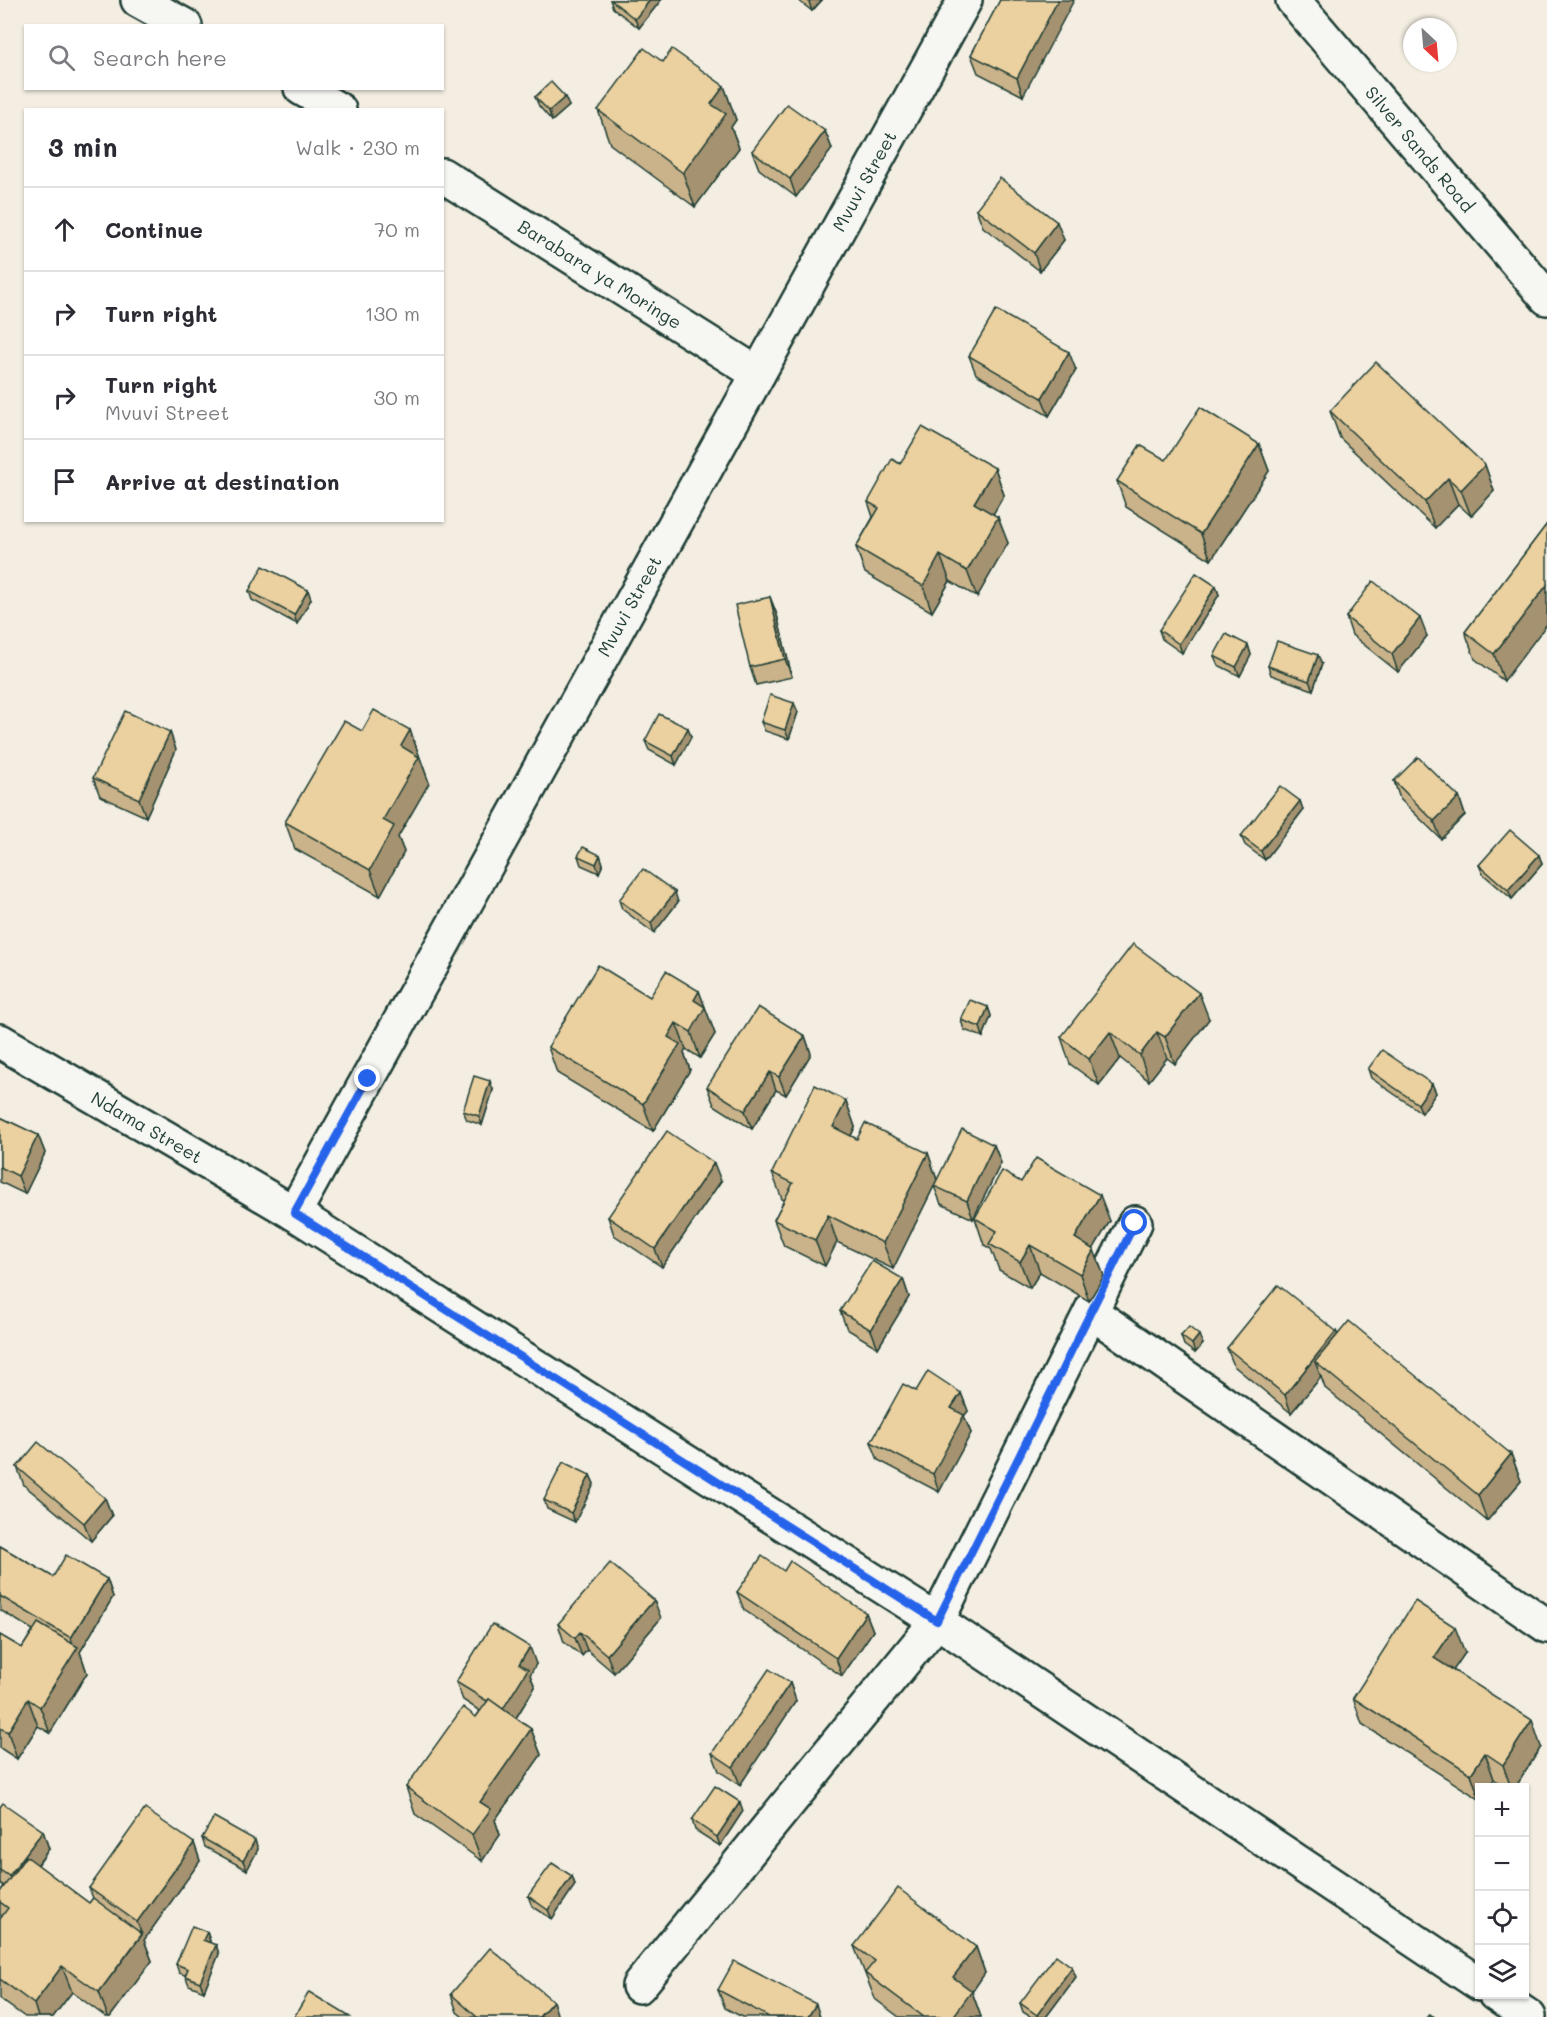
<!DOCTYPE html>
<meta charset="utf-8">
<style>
:root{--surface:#fff;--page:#f7f7f7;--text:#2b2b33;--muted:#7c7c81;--line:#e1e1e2}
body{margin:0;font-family:Mali,sans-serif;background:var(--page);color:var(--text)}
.controls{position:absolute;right:18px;bottom:18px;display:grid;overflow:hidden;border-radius:0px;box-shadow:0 2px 4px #0004}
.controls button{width:54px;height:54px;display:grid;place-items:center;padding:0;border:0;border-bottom:2px solid var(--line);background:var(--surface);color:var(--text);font:30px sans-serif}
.compass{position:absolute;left:1403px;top:18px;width:54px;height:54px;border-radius:50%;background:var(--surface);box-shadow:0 2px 4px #0004;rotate:154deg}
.stop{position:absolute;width:18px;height:18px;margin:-14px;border:4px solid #2563eb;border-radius:50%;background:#fff}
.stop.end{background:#2563eb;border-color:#fff;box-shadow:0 2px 6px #0008}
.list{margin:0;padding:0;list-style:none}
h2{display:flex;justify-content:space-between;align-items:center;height:78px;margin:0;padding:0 24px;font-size:26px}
h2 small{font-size:20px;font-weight:400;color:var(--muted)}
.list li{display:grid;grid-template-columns:39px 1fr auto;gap:18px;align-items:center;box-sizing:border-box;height:84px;padding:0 24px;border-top:2px solid var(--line)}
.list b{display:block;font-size:22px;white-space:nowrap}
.list p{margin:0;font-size:20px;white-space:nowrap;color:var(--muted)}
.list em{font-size:20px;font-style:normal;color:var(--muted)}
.icon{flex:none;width:33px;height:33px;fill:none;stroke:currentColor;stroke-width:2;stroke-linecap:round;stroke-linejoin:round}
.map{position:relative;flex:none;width:1547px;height:2017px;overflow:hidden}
.search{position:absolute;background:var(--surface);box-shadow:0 2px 4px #0004;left:24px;top:24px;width:420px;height:66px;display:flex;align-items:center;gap:15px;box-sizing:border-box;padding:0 21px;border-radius:0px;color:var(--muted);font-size:22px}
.panel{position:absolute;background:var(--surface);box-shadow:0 2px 4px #0004;left:24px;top:108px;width:420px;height:414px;border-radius:0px}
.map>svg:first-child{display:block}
</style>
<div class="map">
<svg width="1547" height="2017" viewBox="0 0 1547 2017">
<rect width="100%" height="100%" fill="#f4eee2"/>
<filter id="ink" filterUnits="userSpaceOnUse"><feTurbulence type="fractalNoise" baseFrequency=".0167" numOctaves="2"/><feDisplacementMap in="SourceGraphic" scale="12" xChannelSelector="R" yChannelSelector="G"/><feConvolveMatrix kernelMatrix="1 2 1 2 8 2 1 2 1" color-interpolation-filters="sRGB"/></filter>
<g filter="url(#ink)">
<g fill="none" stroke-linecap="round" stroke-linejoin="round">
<defs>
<g id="minor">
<path d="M138,0L185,26"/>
<path d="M1293,0L1547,298"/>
<path d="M301,88L339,110"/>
<path d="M442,175L758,374"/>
<path d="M0,1041L294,1213L937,1621L1480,1984"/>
<path d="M294,1213L965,0"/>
<path d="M1091,1312L1547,1626"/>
<path d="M639,1986L937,1621L1135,1223"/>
<path d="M1495,1994L1529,2017"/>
</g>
</defs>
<use href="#minor" stroke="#1f3d34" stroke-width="38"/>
<use href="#minor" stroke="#f6f6f2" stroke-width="33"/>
</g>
<g fill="#cab38a" stroke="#1f3d34" stroke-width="1.5">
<path d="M610,0H661L639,28L613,8Z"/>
<path d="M798,0H822L812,11Z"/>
<path d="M1000,0L1023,96L978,73L971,55Z"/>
<path d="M663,62L724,86L736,120L731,127L739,148L695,207L610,144L598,110Z"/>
<path d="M535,97L569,106L552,121L539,106Z"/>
<path d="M825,131L832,149L796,197L759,169L752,151Z"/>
<path d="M976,209L1064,240L1040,271L983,227Z"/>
<path d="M969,356L1076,370L1049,416L976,374Z"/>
<path d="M1330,411L1485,465L1494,491L1471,516L1458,504L1435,528L1340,438Z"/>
<path d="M1259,444L1269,471L1211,560L1126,507L1117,481L1166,460Z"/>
<path d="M995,468L1004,495L993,514L1008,543L977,597L950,581L932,612L865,573L856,547L873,517L868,502Z"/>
<path d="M1547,524L1504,681L1475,659L1465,632Z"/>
<path d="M1216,586L1219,595L1182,653L1162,639L1159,630Z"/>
<path d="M249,591L311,599L297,624L252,600Z"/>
<path d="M770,597L777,615L792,677L756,685L750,667Z"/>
<path d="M1346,617L1427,636L1398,672L1352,635Z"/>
<path d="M1248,645L1251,655L1240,676L1218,665L1214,656Z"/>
<path d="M1322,664L1313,690L1271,675L1268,666Z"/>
<path d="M798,712L789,739L765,731L761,722Z"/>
<path d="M410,730L429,783L398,837L404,852L380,896L295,849L285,822L362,731Z"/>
<path d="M170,732L176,750L146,817L100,796L93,778Z"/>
<path d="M691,737L676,765L649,750L645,741Z"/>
<path d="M1394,781L1459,797L1465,815L1441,839L1400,799Z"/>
<path d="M1300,801L1303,810L1265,860L1245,845L1241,836Z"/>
<path d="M600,855L603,864L599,873L581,865L578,856Z"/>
<path d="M1539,855L1542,864L1512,899L1483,874L1479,865Z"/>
<path d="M619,900L678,902L654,933L622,909Z"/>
<path d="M699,991L715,1034L700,1058L686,1049L684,1053L690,1070L653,1131L557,1073L548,1047L650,997Z"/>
<path d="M988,1007L991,1016L983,1037L964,1030L961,1020Z"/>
<path d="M1209,1019L1175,1064L1167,1058L1149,1081L1120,1058L1099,1085L1070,1064L1061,1037Z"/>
<path d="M805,1036L811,1054L786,1095L776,1090L752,1129L714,1105L707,1087Z"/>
<path d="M1368,1069L1432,1084L1436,1093L1422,1113L1371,1078Z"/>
<path d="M493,1090L482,1125L467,1120L463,1111Z"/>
<path d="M846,1101L855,1127L851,1136L857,1139L928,1153L937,1180L893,1269L837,1242L825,1266L784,1246L774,1220L784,1200L782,1199L772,1173Z"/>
<path d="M0,1117L38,1135L45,1153L25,1194L0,1182Z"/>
<path d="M994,1145L1001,1163L973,1219L941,1204L934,1186Z"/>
<path d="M721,1181L662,1267L614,1235L608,1217Z"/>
<path d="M1021,1182L1110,1221L1093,1249L1104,1276L1089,1301L1040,1272L1030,1288L999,1270L991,1249L984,1245L975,1218Z"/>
<path d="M903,1279L909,1297L878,1348L847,1329L840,1311Z"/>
<path d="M1336,1331L1338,1335L1511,1454L1521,1481L1487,1521L1325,1388L1321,1377L1291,1413L1234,1366L1227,1348Z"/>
<path d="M1181,1336L1203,1344L1195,1353L1184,1345Z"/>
<path d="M916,1391L961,1393L968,1411L964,1416L971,1433L939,1492L878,1460L871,1442Z"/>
<path d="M17,1467L105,1498L112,1516L91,1541L24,1485Z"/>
<path d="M590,1475L594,1484L575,1522L547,1509L544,1500Z"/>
<path d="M0,1546L53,1577L107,1579L113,1597L80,1652L87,1673L50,1733L38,1726L17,1759L0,1748V1635L22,1648L33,1630L0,1610Z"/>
<path d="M784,1571L866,1613L873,1631L842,1676L744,1610L737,1592Z"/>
<path d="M661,1618L614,1673L587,1650L582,1656L564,1642L558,1624Z"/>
<path d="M1465,1653L1453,1670L1541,1747L1515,1788H1507L1494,1779L1489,1788H1479V1799L1362,1724L1353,1698Z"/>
<path d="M536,1664L530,1675L535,1687L516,1718L531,1729L541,1755L495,1820L500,1835L482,1861L415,1814L406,1787L476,1717L480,1711L463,1700L456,1682Z"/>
<path d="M790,1683L796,1701L740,1785L719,1771L712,1753Z"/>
<path d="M0,1807L43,1831L49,1849L38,1865L89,1903L93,1898L89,1888L194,1843L200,1861L144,1940L152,1961L110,2017H106L72,1992L53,2017H25L0,1999V1919L1,1917L0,1913V1892L4,1886L0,1883Z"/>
<path d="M743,1811L720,1846L695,1830L692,1820Z"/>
<path d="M202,1838L258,1849L247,1870L205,1847Z"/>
<path d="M572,1876L575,1885L552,1919L532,1906L528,1896Z"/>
<path d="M207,1932L210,1941L209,1943L216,1945L219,1954L204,1991L189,1985L185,1975L179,1973L176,1964Z"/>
<path d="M854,1946L976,1947L985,1973L972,1992L981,2017H899L875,1999Z"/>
<path d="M1076,1977L1046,2017H1031L1023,2012L1020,2003Z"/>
<path d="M718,1990L820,2017H742L725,2008Z"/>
<path d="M451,1994L558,2017H463L457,2012Z"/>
</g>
<g fill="#a49270" stroke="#1f3d34" stroke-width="1.5">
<path d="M650,0H661L639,28L635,19Z"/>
<path d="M811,0H822L812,11L809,2Z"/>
<path d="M1058,0H1074L1023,96L1017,78Z"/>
<path d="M724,86L736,120L731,127L739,148L695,207L683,173L711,104Z"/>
<path d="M565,97L569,106L552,121L549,111Z"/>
<path d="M825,131L832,149L796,197L790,179Z"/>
<path d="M1057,222L1064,240L1040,271L1034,253Z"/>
<path d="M1069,352L1076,370L1049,416L1042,398Z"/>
<path d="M1259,444L1269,471L1211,560L1201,534Z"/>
<path d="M1485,465L1494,491L1471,516L1461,490Z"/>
<path d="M995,468L1004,495L984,530L974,503Z"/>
<path d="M1448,478L1458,504L1435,528L1425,502Z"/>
<path d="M998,517L1008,543L977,597L967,571Z"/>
<path d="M940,555L950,581L932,612L923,586Z"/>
<path d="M1547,585V624L1504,681L1494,654Z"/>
<path d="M1216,586L1219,595L1182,653L1179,644Z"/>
<path d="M308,590L311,599L297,624L294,615Z"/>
<path d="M770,597L777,615L792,677L785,659Z"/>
<path d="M1420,618L1427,636L1398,672L1392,654Z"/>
<path d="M1248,645L1251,655L1240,676L1236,667Z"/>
<path d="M1318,655L1322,664L1313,690L1309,681Z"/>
<path d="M794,703L798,712L789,739L785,730Z"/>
<path d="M688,728L691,737L676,765L673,756Z"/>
<path d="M410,730L429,783L398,837L404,852L380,896L370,870L401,746Z"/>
<path d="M170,732L176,750L146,817L139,799Z"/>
<path d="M1459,797L1465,815L1441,839L1434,821Z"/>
<path d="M1300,801L1303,810L1265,860L1261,851Z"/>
<path d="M600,855L603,864L599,873L596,864Z"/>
<path d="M1539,855L1542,864L1512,899L1508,890Z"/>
<path d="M675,892L678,902L654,933L651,923Z"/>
<path d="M699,991L715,1034L700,1058L691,1032L694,1000Z"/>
<path d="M1199,993L1209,1019L1175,1064L1165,1037Z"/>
<path d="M988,1007L991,1016L983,1037L980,1027Z"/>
<path d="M676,1023L686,1049L684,1053L690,1070L653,1131L643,1104L668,1037Z"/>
<path d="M1110,1032L1120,1058L1099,1085L1089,1059Z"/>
<path d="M1157,1032L1167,1058L1149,1081L1140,1055Z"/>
<path d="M805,1036L811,1054L786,1095L779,1077Z"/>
<path d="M770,1072L776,1090L752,1129L745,1111Z"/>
<path d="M490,1081L493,1090L482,1125L479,1116Z"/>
<path d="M1432,1084L1436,1093L1422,1113L1418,1104Z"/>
<path d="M846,1101L855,1127L842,1154L833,1127Z"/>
<path d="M38,1135L45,1153L25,1194L18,1176Z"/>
<path d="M994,1145L1001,1163L973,1219L967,1201Z"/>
<path d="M928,1153L937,1180L893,1269L883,1243Z"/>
<path d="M714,1163L721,1181L662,1267L655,1249Z"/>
<path d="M1100,1195L1110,1221L1084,1265L1075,1238Z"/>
<path d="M828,1215L837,1242L825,1266L815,1240Z"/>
<path d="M1030,1245L1040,1272L1030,1288L1020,1262Z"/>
<path d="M1094,1250L1104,1276L1089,1301L1080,1274Z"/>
<path d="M903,1279L909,1297L878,1348L871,1330Z"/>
<path d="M1336,1331L1343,1349L1315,1362L1321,1377L1291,1413L1285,1395Z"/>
<path d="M1199,1335L1203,1344L1195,1353L1192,1344Z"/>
<path d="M961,1393L968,1411L964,1416L971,1433L939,1492L933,1474L951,1408Z"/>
<path d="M1511,1454L1521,1481L1487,1521L1478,1495Z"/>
<path d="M590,1475L594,1484L575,1522L571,1513Z"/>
<path d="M105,1498L112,1516L91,1541L84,1523Z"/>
<path d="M107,1579L113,1597L80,1652L87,1673L50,1733L40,1707L75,1651L71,1638Z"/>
<path d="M654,1600L661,1618L614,1673L607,1655Z"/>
<path d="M866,1613L873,1631L842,1676L836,1658Z"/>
<path d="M1455,1627L1465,1653L1444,1684L1434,1658Z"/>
<path d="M580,1632L587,1650L582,1656L575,1638Z"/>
<path d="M530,1647L536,1664L530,1675L535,1687L509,1729L502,1711L519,1664Z"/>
<path d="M790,1683L796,1701L740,1785L733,1767Z"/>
<path d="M28,1699L38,1726L17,1759L8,1732Z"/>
<path d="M1532,1720L1541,1747L1515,1788H1511L1503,1765Z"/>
<path d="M531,1729L541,1755L495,1820L500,1835L482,1861L472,1835L480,1802Z"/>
<path d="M1485,1753L1494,1779L1489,1788H1479V1797L1471,1774Z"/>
<path d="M740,1802L743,1811L720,1846L717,1837Z"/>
<path d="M1524,1827L1527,1835L1524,1839Z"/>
<path d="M43,1831L49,1849L16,1894L9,1876Z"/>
<path d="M255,1840L258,1849L247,1870L243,1861Z"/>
<path d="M194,1843L200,1861L144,1940L152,1961L110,2017H108L99,1992L142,1935L137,1922Z"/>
<path d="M572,1876L575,1885L552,1919L548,1910Z"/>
<path d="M207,1932L210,1941L206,1950L203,1940Z"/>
<path d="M216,1945L219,1954L204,1991L200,1982Z"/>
<path d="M976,1947L985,1973L972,1992L981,2017H953V1977Z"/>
<path d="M62,1966L72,1992L53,2017H38L34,2004Z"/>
<path d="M1072,1967L1076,1977L1046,2017H1038L1037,2015Z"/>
<path d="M553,2001L558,2017H539Z"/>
<path d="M816,2004L820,2017H808Z"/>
</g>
<g fill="#ebd0a0" stroke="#1f3d34" stroke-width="1.5">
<path d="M611,0H650L635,19Z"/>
<path d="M1000,0H1058L1017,78L971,55Z"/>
<path d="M644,48L663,62L672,49L724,86L711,104L726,114L683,173L598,110Z"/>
<path d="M551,82L565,97L549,111L535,97Z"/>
<path d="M787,104L825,131L790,179L752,151Z"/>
<path d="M1000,178L1057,222L1034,253L976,209Z"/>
<path d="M996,310L1069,352L1042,398L969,356Z"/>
<path d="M1376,362L1485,465L1461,490L1448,478L1425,502L1330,411Z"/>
<path d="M1200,407L1259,444L1201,534L1117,481L1140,445L1166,460Z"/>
<path d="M922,427L995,468L974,503L998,517L967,571L940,555L923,586L856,547L879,508L868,502L892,459L900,464Z"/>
<path d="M1547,524V585L1494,654L1465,632Z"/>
<path d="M263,566L308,590L294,615L249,591Z"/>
<path d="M1196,573L1216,586L1179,644L1159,630Z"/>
<path d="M1373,581L1420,618L1392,654L1346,617Z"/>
<path d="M770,597L785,659L750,667L735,605Z"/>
<path d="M1226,634L1248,645L1236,667L1214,656Z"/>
<path d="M1277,641L1318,655L1309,681L1268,666Z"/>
<path d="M770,695L794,703L785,730L761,722Z"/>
<path d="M374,710L410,730L401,746L419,757L383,820L394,826L370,870L285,822L344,721L362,731Z"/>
<path d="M125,711L170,732L139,799L93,778Z"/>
<path d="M659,714L688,728L673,756L645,741Z"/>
<path d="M1418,757L1459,797L1434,821L1394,781Z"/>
<path d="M1280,786L1300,801L1261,851L1241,836Z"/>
<path d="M1510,830L1539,855L1508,890L1479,865Z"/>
<path d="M583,847L600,855L596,864L578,856Z"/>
<path d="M643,869L675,892L651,923L619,900Z"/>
<path d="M1133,944L1199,993L1165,1037L1157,1032L1140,1055L1110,1032L1089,1059L1061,1037Z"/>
<path d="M598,965L650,997L666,971L699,991L694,1000L705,1007L691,1032L676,1023L668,1037L680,1044L643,1104L548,1047Z"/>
<path d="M970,1000L988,1007L980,1027L961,1020Z"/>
<path d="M758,1007L805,1036L779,1077L770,1072L745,1111L707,1087Z"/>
<path d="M1382,1050L1432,1084L1418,1104L1368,1069Z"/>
<path d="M474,1076L490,1081L479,1116L463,1111Z"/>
<path d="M815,1085L846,1101L833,1127L857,1139L865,1123L928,1153L883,1243L828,1215L815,1240L774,1220L793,1183L772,1173Z"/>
<path d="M0,1117L38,1135L18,1176L0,1167Z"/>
<path d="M962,1129L994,1145L967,1201L934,1186Z"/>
<path d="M667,1131L714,1163L655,1249L608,1217Z"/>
<path d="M1036,1158L1100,1195L1075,1238L1094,1250L1080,1274L1030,1245L1020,1262L989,1244L997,1231L975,1218L1002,1171L1021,1182Z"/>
<path d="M872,1261L903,1279L871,1330L840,1311Z"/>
<path d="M1278,1285L1336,1331L1285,1395L1227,1348Z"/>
<path d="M1349,1321L1511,1454L1478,1495L1315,1362Z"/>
<path d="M1189,1327L1199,1335L1192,1344L1181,1336Z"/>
<path d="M928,1371L961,1393L951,1408L964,1415L933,1474L871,1442L903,1384L916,1391Z"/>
<path d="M38,1442L105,1498L84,1523L17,1467Z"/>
<path d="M563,1462L590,1475L571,1513L544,1500Z"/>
<path d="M0,1546L53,1577L66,1555L107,1579L71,1638L0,1596Z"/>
<path d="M762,1556L784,1571L790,1561L866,1613L836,1658L737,1592Z"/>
<path d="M610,1563L654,1600L607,1655L580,1632L575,1638L558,1624Z"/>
<path d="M1415,1601L1455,1627L1434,1658L1532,1720L1503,1765L1485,1753L1471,1774L1353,1698Z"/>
<path d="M38,1623L78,1647L40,1707L28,1699L8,1732L0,1728V1635L22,1648Z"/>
<path d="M492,1624L530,1647L519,1664L528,1669L503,1709L489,1699L487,1701L456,1682Z"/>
<path d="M769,1669L790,1683L733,1767L712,1753Z"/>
<path d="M489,1699L531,1729L480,1802L491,1809L472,1835L406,1787L463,1707L476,1717Z"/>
<path d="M715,1786L740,1802L717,1837L692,1820Z"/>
<path d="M3,1803L43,1831L9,1876L0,1870V1807Z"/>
<path d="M145,1809L194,1843L137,1922L89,1888Z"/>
<path d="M214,1817L255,1840L243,1861L202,1838Z"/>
<path d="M26,1856L89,1903L93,1898L142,1934L99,1992L62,1966L34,2004L0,1979V1919L8,1908L0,1902V1892Z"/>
<path d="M552,1863L572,1876L548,1910L528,1896Z"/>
<path d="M898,1888L976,1947L953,1977L972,1991L953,2017H924L865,1973L875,1961L854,1946Z"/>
<path d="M192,1926L207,1932L203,1940L216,1945L200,1982L185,1976L188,1969L176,1964Z"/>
<path d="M490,1948L553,2001L539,2017H477L451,1994Z"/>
<path d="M1056,1955L1072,1967L1037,2015L1020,2003Z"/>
<path d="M734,1961L816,2004L808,2017H769L718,1990Z"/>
<path d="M309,1992L350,2017H294Z"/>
<path d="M1429,2014L1435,2017H1427Z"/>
</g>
</g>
<g fill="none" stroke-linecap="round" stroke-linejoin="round" filter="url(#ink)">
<path stroke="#2563eb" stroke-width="8" d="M368,1079L294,1213L937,1621L1135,1223"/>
</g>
<g text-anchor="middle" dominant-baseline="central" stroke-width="5" stroke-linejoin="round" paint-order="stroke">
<g font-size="18" fill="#1f3d34" stroke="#f6f6f2">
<text transform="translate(1420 149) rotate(50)">Silver Sands Road</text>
<text transform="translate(864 181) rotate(-61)">Mvuvi Street</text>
<text transform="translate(600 274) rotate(32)">Barabara ya Moringe</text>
<text transform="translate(629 606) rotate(-61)">Mvuvi Street</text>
<text transform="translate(147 1127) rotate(30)">Ndama Street</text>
</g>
</g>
</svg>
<div class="controls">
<button>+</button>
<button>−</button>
<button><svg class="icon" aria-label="locate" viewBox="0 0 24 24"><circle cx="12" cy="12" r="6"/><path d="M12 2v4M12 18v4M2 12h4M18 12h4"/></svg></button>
<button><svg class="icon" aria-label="layers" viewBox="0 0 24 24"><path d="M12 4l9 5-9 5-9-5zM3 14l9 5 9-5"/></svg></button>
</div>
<svg class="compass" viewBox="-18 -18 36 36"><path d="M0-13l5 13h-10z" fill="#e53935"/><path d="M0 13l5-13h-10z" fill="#7c7c81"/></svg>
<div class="stop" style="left:1135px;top:1223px"></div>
<div class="stop end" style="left:368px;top:1079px"></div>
<div class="search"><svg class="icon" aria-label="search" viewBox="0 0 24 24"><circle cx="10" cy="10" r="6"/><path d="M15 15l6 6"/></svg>Search here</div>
<section class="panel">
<h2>3 min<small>Walk · 230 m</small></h2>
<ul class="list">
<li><svg class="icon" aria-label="ahead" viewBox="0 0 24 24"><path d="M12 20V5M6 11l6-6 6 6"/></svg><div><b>Continue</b></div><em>70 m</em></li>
<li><svg class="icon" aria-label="right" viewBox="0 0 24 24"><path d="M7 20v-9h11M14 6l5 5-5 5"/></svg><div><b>Turn right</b></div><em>130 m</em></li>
<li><svg class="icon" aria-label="right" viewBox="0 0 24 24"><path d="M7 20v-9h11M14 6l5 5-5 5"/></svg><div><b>Turn right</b><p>Mvuvi Street</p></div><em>30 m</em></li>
<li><svg class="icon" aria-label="arrive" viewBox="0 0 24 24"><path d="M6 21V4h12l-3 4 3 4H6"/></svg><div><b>Arrive at destination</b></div></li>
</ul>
</section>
</div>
